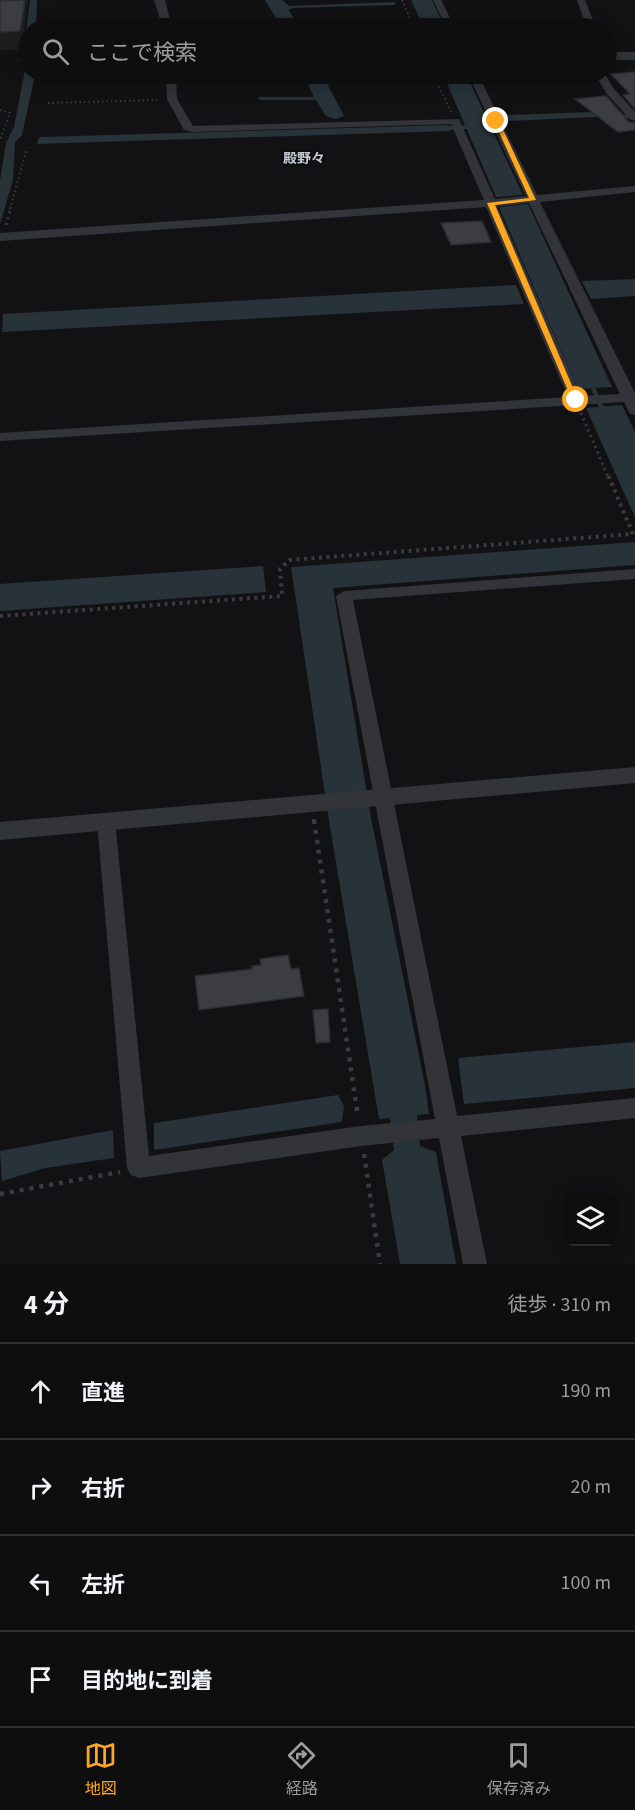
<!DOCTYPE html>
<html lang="ja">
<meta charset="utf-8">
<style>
:root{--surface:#0e0e0f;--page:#1c1c1d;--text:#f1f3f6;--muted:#9b9c9e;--line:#2e2e2f;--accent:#ffa71f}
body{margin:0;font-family:"Source Sans 3","Noto Sans JP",sans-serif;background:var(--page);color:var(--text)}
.controls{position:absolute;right:18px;bottom:18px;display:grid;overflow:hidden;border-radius:12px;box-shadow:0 3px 15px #0003}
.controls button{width:54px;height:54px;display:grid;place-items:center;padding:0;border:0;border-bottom:2px solid var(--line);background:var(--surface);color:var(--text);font:30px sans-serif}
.stop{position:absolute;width:18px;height:18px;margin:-14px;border:4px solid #ffa71f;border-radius:50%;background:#fff}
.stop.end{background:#ffa71f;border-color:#fff;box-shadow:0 2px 6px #0008}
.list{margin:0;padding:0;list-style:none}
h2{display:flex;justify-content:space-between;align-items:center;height:78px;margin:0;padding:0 24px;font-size:26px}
h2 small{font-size:20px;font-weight:400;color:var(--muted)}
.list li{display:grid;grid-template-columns:39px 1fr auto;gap:18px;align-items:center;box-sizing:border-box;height:96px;padding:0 24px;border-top:2px solid var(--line)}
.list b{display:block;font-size:22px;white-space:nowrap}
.list em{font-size:20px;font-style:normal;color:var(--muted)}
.icon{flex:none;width:33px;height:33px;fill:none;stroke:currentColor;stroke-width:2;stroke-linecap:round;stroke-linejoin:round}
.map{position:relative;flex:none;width:635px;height:1264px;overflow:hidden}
.search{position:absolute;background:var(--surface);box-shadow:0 3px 15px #0003;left:18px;right:18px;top:18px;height:66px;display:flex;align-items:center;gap:15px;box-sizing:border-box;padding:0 21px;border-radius:33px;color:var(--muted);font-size:22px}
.sheet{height:462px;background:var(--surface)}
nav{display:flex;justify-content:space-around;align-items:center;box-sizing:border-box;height:84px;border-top:2px solid var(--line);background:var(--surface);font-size:16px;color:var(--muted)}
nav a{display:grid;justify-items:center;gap:3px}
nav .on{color:var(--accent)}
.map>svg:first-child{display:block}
</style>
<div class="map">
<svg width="635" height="1264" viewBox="0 0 635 1264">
<rect width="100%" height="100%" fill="#121214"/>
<path fill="#1e1e21" d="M0,0H28L22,50H0Z"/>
<g fill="#273239">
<path d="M30,0H37L36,28H28V74H35V75L22,135L15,142L13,180L0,224V180L6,143L14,127L26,65L18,60L24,48Z"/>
<path d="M265,0H282L289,6L395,2V5L293,8L289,10L299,28H282Z"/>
<path d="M411,0H432L445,28H424Z"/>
<path d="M303,74H322L344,116L336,119L326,116L316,100H260L258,97H314Z"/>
<path d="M443,74H466L523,195L496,197Z"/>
<path d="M595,112L635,115L629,118L596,117L508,121L503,119L505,115Z"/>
<path d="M448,125L450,131L37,144L39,137Z"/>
<path d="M528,204L612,387L578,389L499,207Z"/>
<path d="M635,279V296L591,299L582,281Z"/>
<path d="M516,285L524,304L2,332L3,314Z"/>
<path d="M622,405L635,432V517L586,408Z"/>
<path d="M635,542V565L333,588L371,818L425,1085L429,1114L417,1115L420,1146L436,1152L456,1264H400L382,1160L394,1150L390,1118L379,1119L329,821L291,567Z"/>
<path d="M263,566L266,592L0,611V584Z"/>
<path d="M635,1042V1088L464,1104L458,1058Z"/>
<path d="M338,1095L344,1106L342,1122L154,1150V1123Z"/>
<path d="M113,1130L114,1158L45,1168L2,1181L0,1151Z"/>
</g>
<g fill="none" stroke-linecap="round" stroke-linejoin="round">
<g stroke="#273239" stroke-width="4">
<path d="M156,0L162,19"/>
<path d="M606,58H635"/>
<path d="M488,119H503"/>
<path d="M449,128L466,127"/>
</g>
<path stroke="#273239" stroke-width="4.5" d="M590,381L604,413"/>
</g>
<g fill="#3c3d42" stroke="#2c2c30" stroke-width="1.5">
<path d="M25,0L20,31L0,32V1Z"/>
<path d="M635,72V109L623,95L630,94L611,74Z"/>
<path d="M606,96L629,122L635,123V130L618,132L575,99Z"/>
<path d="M482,221L491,242L451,245L441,223Z"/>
<path d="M288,955L291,969L299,968L304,996L199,1010L195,976L252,969V966L261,965L260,959Z"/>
<path d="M328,1009L330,1042L316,1043L313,1010Z"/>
</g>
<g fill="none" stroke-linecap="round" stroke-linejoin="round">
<g stroke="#393b40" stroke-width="2" stroke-dasharray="1.5 3" stroke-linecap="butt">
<path d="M402,0L414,28"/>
<path d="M55,28L56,25"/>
<path d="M433,74L451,112"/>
<path d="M48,103L158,100"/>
<path d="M0,110L10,113L0,140"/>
<path d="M10,209L27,148"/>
</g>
<g stroke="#393b40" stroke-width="3" stroke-dasharray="2 4" stroke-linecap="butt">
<path d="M6,225L11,207"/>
<path d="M581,413L608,477"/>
</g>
<g stroke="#393b40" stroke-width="4" stroke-dasharray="3 4.5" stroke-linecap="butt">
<path d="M0,616L282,596L280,569L289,560L633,534L608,475"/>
<path d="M314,819V821"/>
</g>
<g stroke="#393b40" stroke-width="4.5" stroke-dasharray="4 6" stroke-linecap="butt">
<path d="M314,820L358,1117"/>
<path d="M364,1154L380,1264"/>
<path d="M0,1194L120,1172"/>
</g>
<g fill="#333439" fill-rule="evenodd">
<path d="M157,0H165L172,28H163Z"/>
<path d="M433,0H441L455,28H447Z"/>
<path d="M577,0H585L596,28H587Z"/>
<rect x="606" y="52" width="29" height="6"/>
<path d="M166,74H176L177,99L193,126L459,119L495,199L526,196L468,74H478L537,195L635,186V192L540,202L635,393V415L630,414L624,402L0,441V433L568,397L486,207L0,241V233L484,200L451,124L193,132L184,130L167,99ZM529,203L620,394L581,396L497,206Z"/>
<path d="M595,74H605L614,89L635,112V121L631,120L606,93Z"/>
<path d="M635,569V579L353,600L457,1116L635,1098V1118L461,1136L487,1264H463L439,1138L361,1146L139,1178L131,1175L127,1168L97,821L99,816L106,814L113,816L115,821L149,1156L361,1126L435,1119L336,596L344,591Z"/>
</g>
<path fill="#333439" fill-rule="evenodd" d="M635,767V783L0,840V822Z"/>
</g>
<path fill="#ffa71f" d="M493,119L499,121L536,200L495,205L579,402L572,400L487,203L529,198Z"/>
<g text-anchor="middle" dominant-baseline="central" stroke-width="4.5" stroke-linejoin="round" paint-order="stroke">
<g font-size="14" font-weight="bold" fill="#c4c8d1" stroke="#0d0d0f">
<text x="304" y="159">殿野々</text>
</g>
</g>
</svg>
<div class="controls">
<button><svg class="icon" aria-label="layers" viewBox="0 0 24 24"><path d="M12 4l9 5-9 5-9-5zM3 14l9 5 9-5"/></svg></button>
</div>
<div class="stop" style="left:576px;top:400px"></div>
<div class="stop end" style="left:496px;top:121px"></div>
<div class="search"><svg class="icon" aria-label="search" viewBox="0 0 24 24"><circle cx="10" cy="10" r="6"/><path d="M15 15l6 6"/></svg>ここで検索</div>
</div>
<section class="sheet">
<h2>4 分<small>徒歩 · 310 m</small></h2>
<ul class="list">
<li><svg class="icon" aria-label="ahead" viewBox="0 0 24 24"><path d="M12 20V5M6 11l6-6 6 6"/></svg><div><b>直進</b></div><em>190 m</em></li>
<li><svg class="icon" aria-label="right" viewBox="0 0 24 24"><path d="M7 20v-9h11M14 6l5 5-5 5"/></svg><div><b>右折</b></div><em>20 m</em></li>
<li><svg class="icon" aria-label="left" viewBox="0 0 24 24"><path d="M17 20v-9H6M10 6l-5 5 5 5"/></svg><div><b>左折</b></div><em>100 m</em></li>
<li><svg class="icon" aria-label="arrive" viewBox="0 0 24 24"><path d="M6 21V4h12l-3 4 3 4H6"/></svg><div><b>目的地に到着</b></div></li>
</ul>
</section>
<nav>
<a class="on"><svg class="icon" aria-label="map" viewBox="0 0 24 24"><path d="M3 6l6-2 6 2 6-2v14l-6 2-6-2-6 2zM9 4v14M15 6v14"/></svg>地図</a>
<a><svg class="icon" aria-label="directions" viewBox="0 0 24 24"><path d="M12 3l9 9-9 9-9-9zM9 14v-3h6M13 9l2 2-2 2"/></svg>経路</a>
<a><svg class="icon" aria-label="saved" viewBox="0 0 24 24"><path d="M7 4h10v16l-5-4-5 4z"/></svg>保存済み</a>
</nav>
